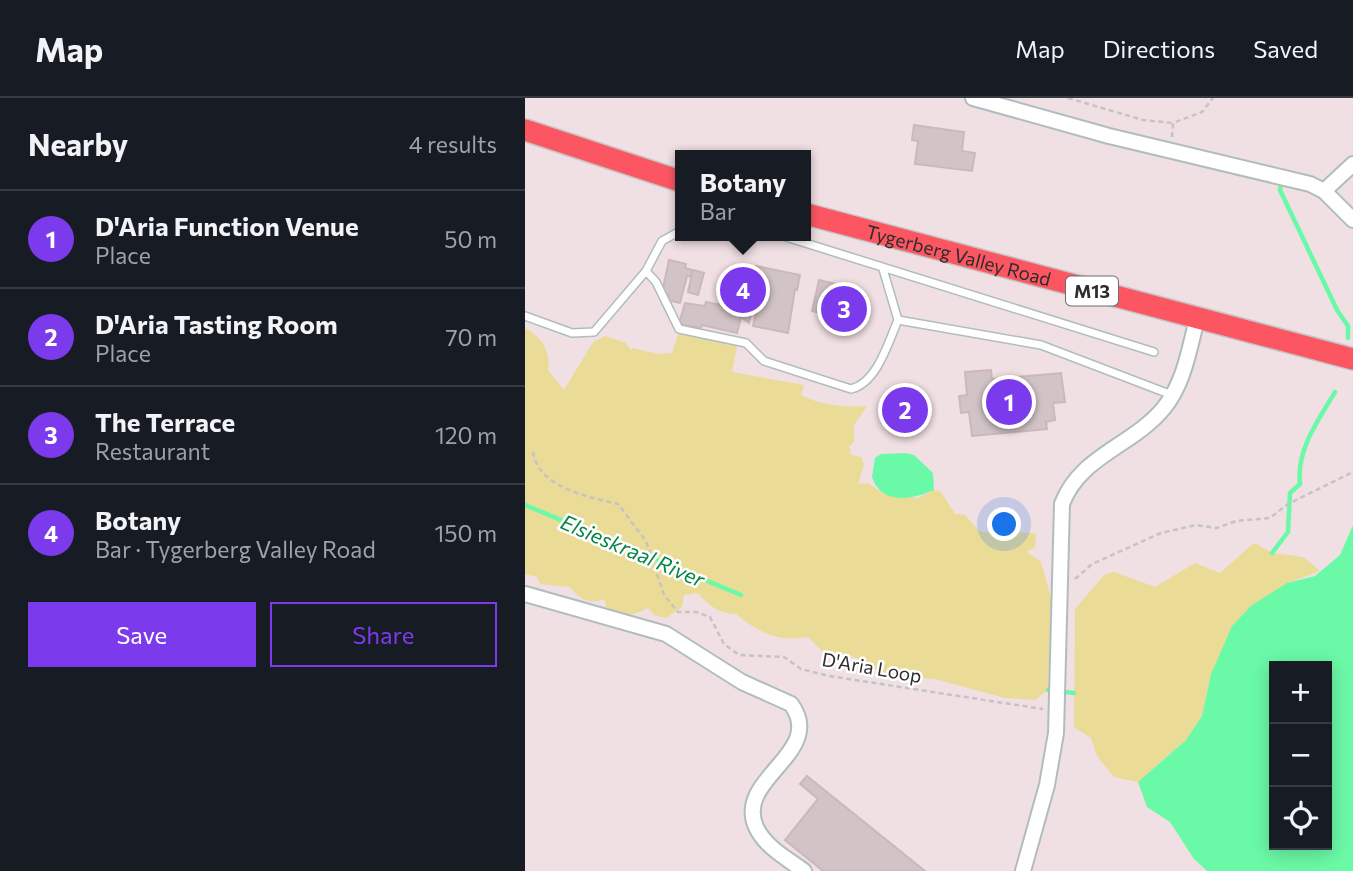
<!DOCTYPE html>
<meta charset="utf-8">
<style>
:root{--surface:#171b24;--page:#20242c;--text:#f1f3f6;--muted:#9ea1a6;--line:#363941;--accent:#7c3aed}
body{margin:0;font-family:Commissioner,sans-serif;background:var(--page);color:var(--text)}
.controls{position:absolute;right:21px;bottom:21px;display:grid;overflow:hidden;border-radius:0px;box-shadow:0 4px 18px #0003}
.controls button{width:63px;height:63px;display:grid;place-items:center;padding:0;border:0;border-bottom:2px solid var(--line);background:var(--surface);color:var(--text);font:35px sans-serif}
.you{position:absolute;left:480px;top:427px;width:24px;height:24px;margin:-18px;border:5px solid #fff;border-radius:50%;background:#1a73e8;box-shadow:0 0 0 10px #1a73e833}
.badge{display:grid;place-items:center;width:46px;height:46px;border-radius:50%;background:var(--accent);color:#fff;font-size:23px;font-weight:700}
.pin{position:absolute;translate:-50% -50%;border:4px solid #fff;box-shadow:0 2px 7px #0006}
.popup{position:absolute;left:150px;top:52px;width:136px;height:91px;box-sizing:border-box;display:grid;place-content:center;border-radius:0px;background:var(--surface);filter:drop-shadow(0 2px 5px #0005);font-size:23px;white-space:nowrap;color:var(--muted)}
.popup b{font-size:26px;color:var(--text)}
.popup::after{content:'';position:absolute;left:50%;top:100%;margin-left:-14px;border:14px solid transparent;border-top-color:var(--surface)}
.list{margin:0;padding:0;list-style:none}
h2{display:flex;justify-content:space-between;align-items:center;height:91px;margin:0;padding:0 28px;font-size:30px}
h2 small{font-size:23px;font-weight:400;color:var(--muted)}
.list li{display:grid;grid-template-columns:46px 1fr auto;gap:21px;align-items:center;box-sizing:border-box;height:98px;padding:0 28px;border-top:2px solid var(--line)}
.list b{display:block;font-size:26px;white-space:nowrap}
.list p{margin:0;font-size:23px;white-space:nowrap;color:var(--muted)}
.list em{font-size:23px;font-style:normal;color:var(--muted)}
.actions{display:flex;gap:14px;padding:21px 28px}
.actions a{flex:1;padding:16px 0;border:2px solid var(--accent);border-radius:0px;text-align:center;font-size:24px;color:var(--accent)}
.actions .main{background:var(--accent);color:#fff}
.icon{flex:none;width:38px;height:38px;fill:none;stroke:currentColor;stroke-width:2;stroke-linecap:round;stroke-linejoin:round}
.map{position:relative;flex:none;width:828px;height:773px;overflow:hidden}
header{display:flex;align-items:center;gap:42px;box-sizing:border-box;height:98px;padding:0 35px;background:var(--surface);border-bottom:2px solid var(--line)}
header strong{font-size:33px}
nav{display:flex;gap:38px;margin-inline-start:auto;font-size:24px}
main{display:flex}
aside{flex:1;background:var(--surface)}
.map>svg:first-child{display:block}
</style>
<header>
<strong>Map</strong>
<nav><a>Map</a><a>Directions</a><a>Saved</a></nav>
</header>
<main>
<aside>
<h2>Nearby<small>4 results</small></h2>
<ul class="list">
<li><span class="badge">1</span><div><b>D'Aria Function Venue</b><p>Place</p></div><em>50 m</em></li>
<li><span class="badge">2</span><div><b>D'Aria Tasting Room</b><p>Place</p></div><em>70 m</em></li>
<li><span class="badge">3</span><div><b>The Terrace</b><p>Restaurant</p></div><em>120 m</em></li>
<li><span class="badge">4</span><div><b>Botany</b><p>Bar · Tygerberg Valley Road</p></div><em>150 m</em></li>
</ul>
<div class="actions"><a class="main">Save</a><a>Share</a></div>
</aside>
<div class="map">
<svg width="828" height="773" viewBox="0 0 828 773">
<rect width="100%" height="100%" fill="#f0dfe3"/>
<g fill="#eadb97">
<path d="M0,230C17,239 26,254 23,272L39,292L68,244L80,238L101,245L106,253L107,250L133,256L147,255L154,234L212,248L207,274L279,287L276,297C295,307 321,310 342,308L329,327V343L324,349L326,357L336,359L339,366L333,386L343,385L358,395L393,400L409,392L416,394L430,416L440,417L455,434L511,435L510,450L501,453L516,464L526,500L523,592L510,602L480,600L410,581L359,576L323,556L299,555L283,539C253,544 234,535 211,516C194,516 183,507 173,495L159,497L157,509L141,520L129,517L123,510C106,518 99,520 82,511L79,501C65,507 54,501 45,489L15,486L12,479L0,476Z"/>
<path d="M729,445L748,455L778,459L795,473L762,485L686,576L677,618L661,642L613,684L589,679L572,658L566,640L549,629L550,511L579,477L589,474L630,489L670,465L695,475Z"/>
</g>
<g fill="#6afaa7" fill-rule="evenodd">
<path d="M380,355L389,357L408,375L409,392C387,402 356,407 347,379L350,360L356,356Z"/>
<path d="M828,427V773H682L669,761L645,724L622,709L613,684L661,642L677,618L686,576L707,528L727,507L762,485L790,478L815,457ZM749,568H802V747H749Z"/>
</g>
<g fill="none" stroke-linecap="round" stroke-linejoin="round">
<g stroke="#6afaa7" stroke-width="4.5">
<path d="M756,84L755,92L812,212L823,228V240"/>
<path d="M0,407L216,497"/>
<path d="M747,455L763,434L765,395L775,386C771,352 793,323 810,294"/>
<path d="M523,592L549,595"/>
</g>
</g>
<g fill="#d2c3c6" stroke="#ccb8bc" stroke-width="2">
<path d="M389,27L439,34L437,53L450,55L447,73L390,66L393,43L387,42Z"/>
<path d="M144,162L161,166L160,170L167,172L166,179L162,178L155,205L143,202L144,197L137,195Z"/>
<path d="M231,168L275,177L272,192L270,191L263,235L228,228L231,215H226L224,225L216,219L212,235L177,227L176,230L154,226L160,205L180,208L181,204L205,209L210,183L227,187Z"/>
<path d="M168,172L179,175L173,197L163,194Z"/>
<path d="M294,182L332,191L325,222L287,213Z"/>
<path d="M466,272L467,281L536,275L540,304L528,305L530,322L521,324L522,331L447,338L444,314L436,315L434,298L442,297L440,274Z"/>
<path d="M394,292L395,321H390L391,332H368L367,293Z"/>
<path d="M282,678L400,773H298L260,742L293,701L275,686Z"/>
</g>
<g fill="none" stroke-linecap="round" stroke-linejoin="round">
<defs>
<g id="lane">
<path d="M258,138L629,254"/>
<path d="M121,173L131,184L154,231L221,245L239,263L326,291C352,285 363,245 373,222L358,171"/>
<path d="M0,218L47,235L69,234L121,173L137,143L155,133"/>
<path d="M373,222L516,247L647,297"/>
</g>
<g id="street">
<path d="M448,0L584,38L785,86L799,93L828,122"/>
<path d="M799,93L828,66"/>
<path d="M0,496L141,536L217,584L266,606C302,655 209,680 231,729C240,749 263,761 279,773"/>
<path d="M498,773L522,687L531,635L537,406C555,358 607,348 638,311C659,286 664,252 672,221"/>
</g>
<g id="primary">
<path d="M0,32L155,83"/>
<path id="s1" d="M281,116L828,261"/>
</g>
</defs>
<use href="#lane" stroke="#afbebd" stroke-width="10"/>
<use href="#street" stroke="#afbebd" stroke-width="18"/>
<use href="#primary" stroke="#c4c4c4" stroke-width="24"/>
<g stroke="#c4c4c4" stroke-width="2.5" stroke-dasharray="5 3.5" stroke-linecap="butt">
<path d="M543,0L618,22L648,25"/>
<path d="M647,39L648,25L677,14L688,0"/>
<path d="M8,354C13,389 63,399 93,406L121,443L139,497L153,514H171L185,519L199,546L214,557L259,559L276,571L304,578L518,611"/>
<path d="M550,481L567,466L636,435L671,427L692,430L711,423L745,420L763,406L828,374"/>
</g>
<use href="#lane" stroke="#fff" stroke-width="7"/>
<use href="#street" stroke="#fff" stroke-width="14"/>
<use href="#primary" stroke="#fd5663" stroke-width="21"/>
</g>
<g text-anchor="middle" dominant-baseline="central" stroke-width="5" stroke-linejoin="round" paint-order="stroke">
<rect fill="#fff" stroke="#6c6c6c" stroke-width="2" x="541" y="178.5" width="52" height="29" rx="5"/>
<g font-size="18" font-weight="bold" fill="#2d2d2d">
<text x="567" y="193">M13</text>
</g>
<g font-size="19" fill="#2d2d2d" stroke="#fff">
<text stroke="none"><textPath href="#s1" startOffset="158">Tygerberg Valley Road</textPath></text>
<text transform="translate(347 569) rotate(10)">D'Aria Loop</text>
</g>
<g font-size="21" font-style="italic" fill="#058646" stroke="#fff">
<text transform="translate(108 452) rotate(23)">Elsieskraal River</text>
</g>
</g>
</svg>
<div class="controls">
<button>+</button>
<button>−</button>
<button><svg class="icon" aria-label="locate" viewBox="0 0 24 24"><circle cx="12" cy="12" r="6"/><path d="M12 2v4M12 18v4M2 12h4M18 12h4"/></svg></button>
</div>
<div class="you"></div>
<div class="pin badge" style="left:484px;top:304px">1</div>
<div class="pin badge" style="left:380px;top:312px">2</div>
<div class="pin badge" style="left:319px;top:211px">3</div>
<div class="pin badge" style="left:218px;top:192px">4</div>
<div class="popup"><b>Botany</b>Bar</div>
</div>
</main>
